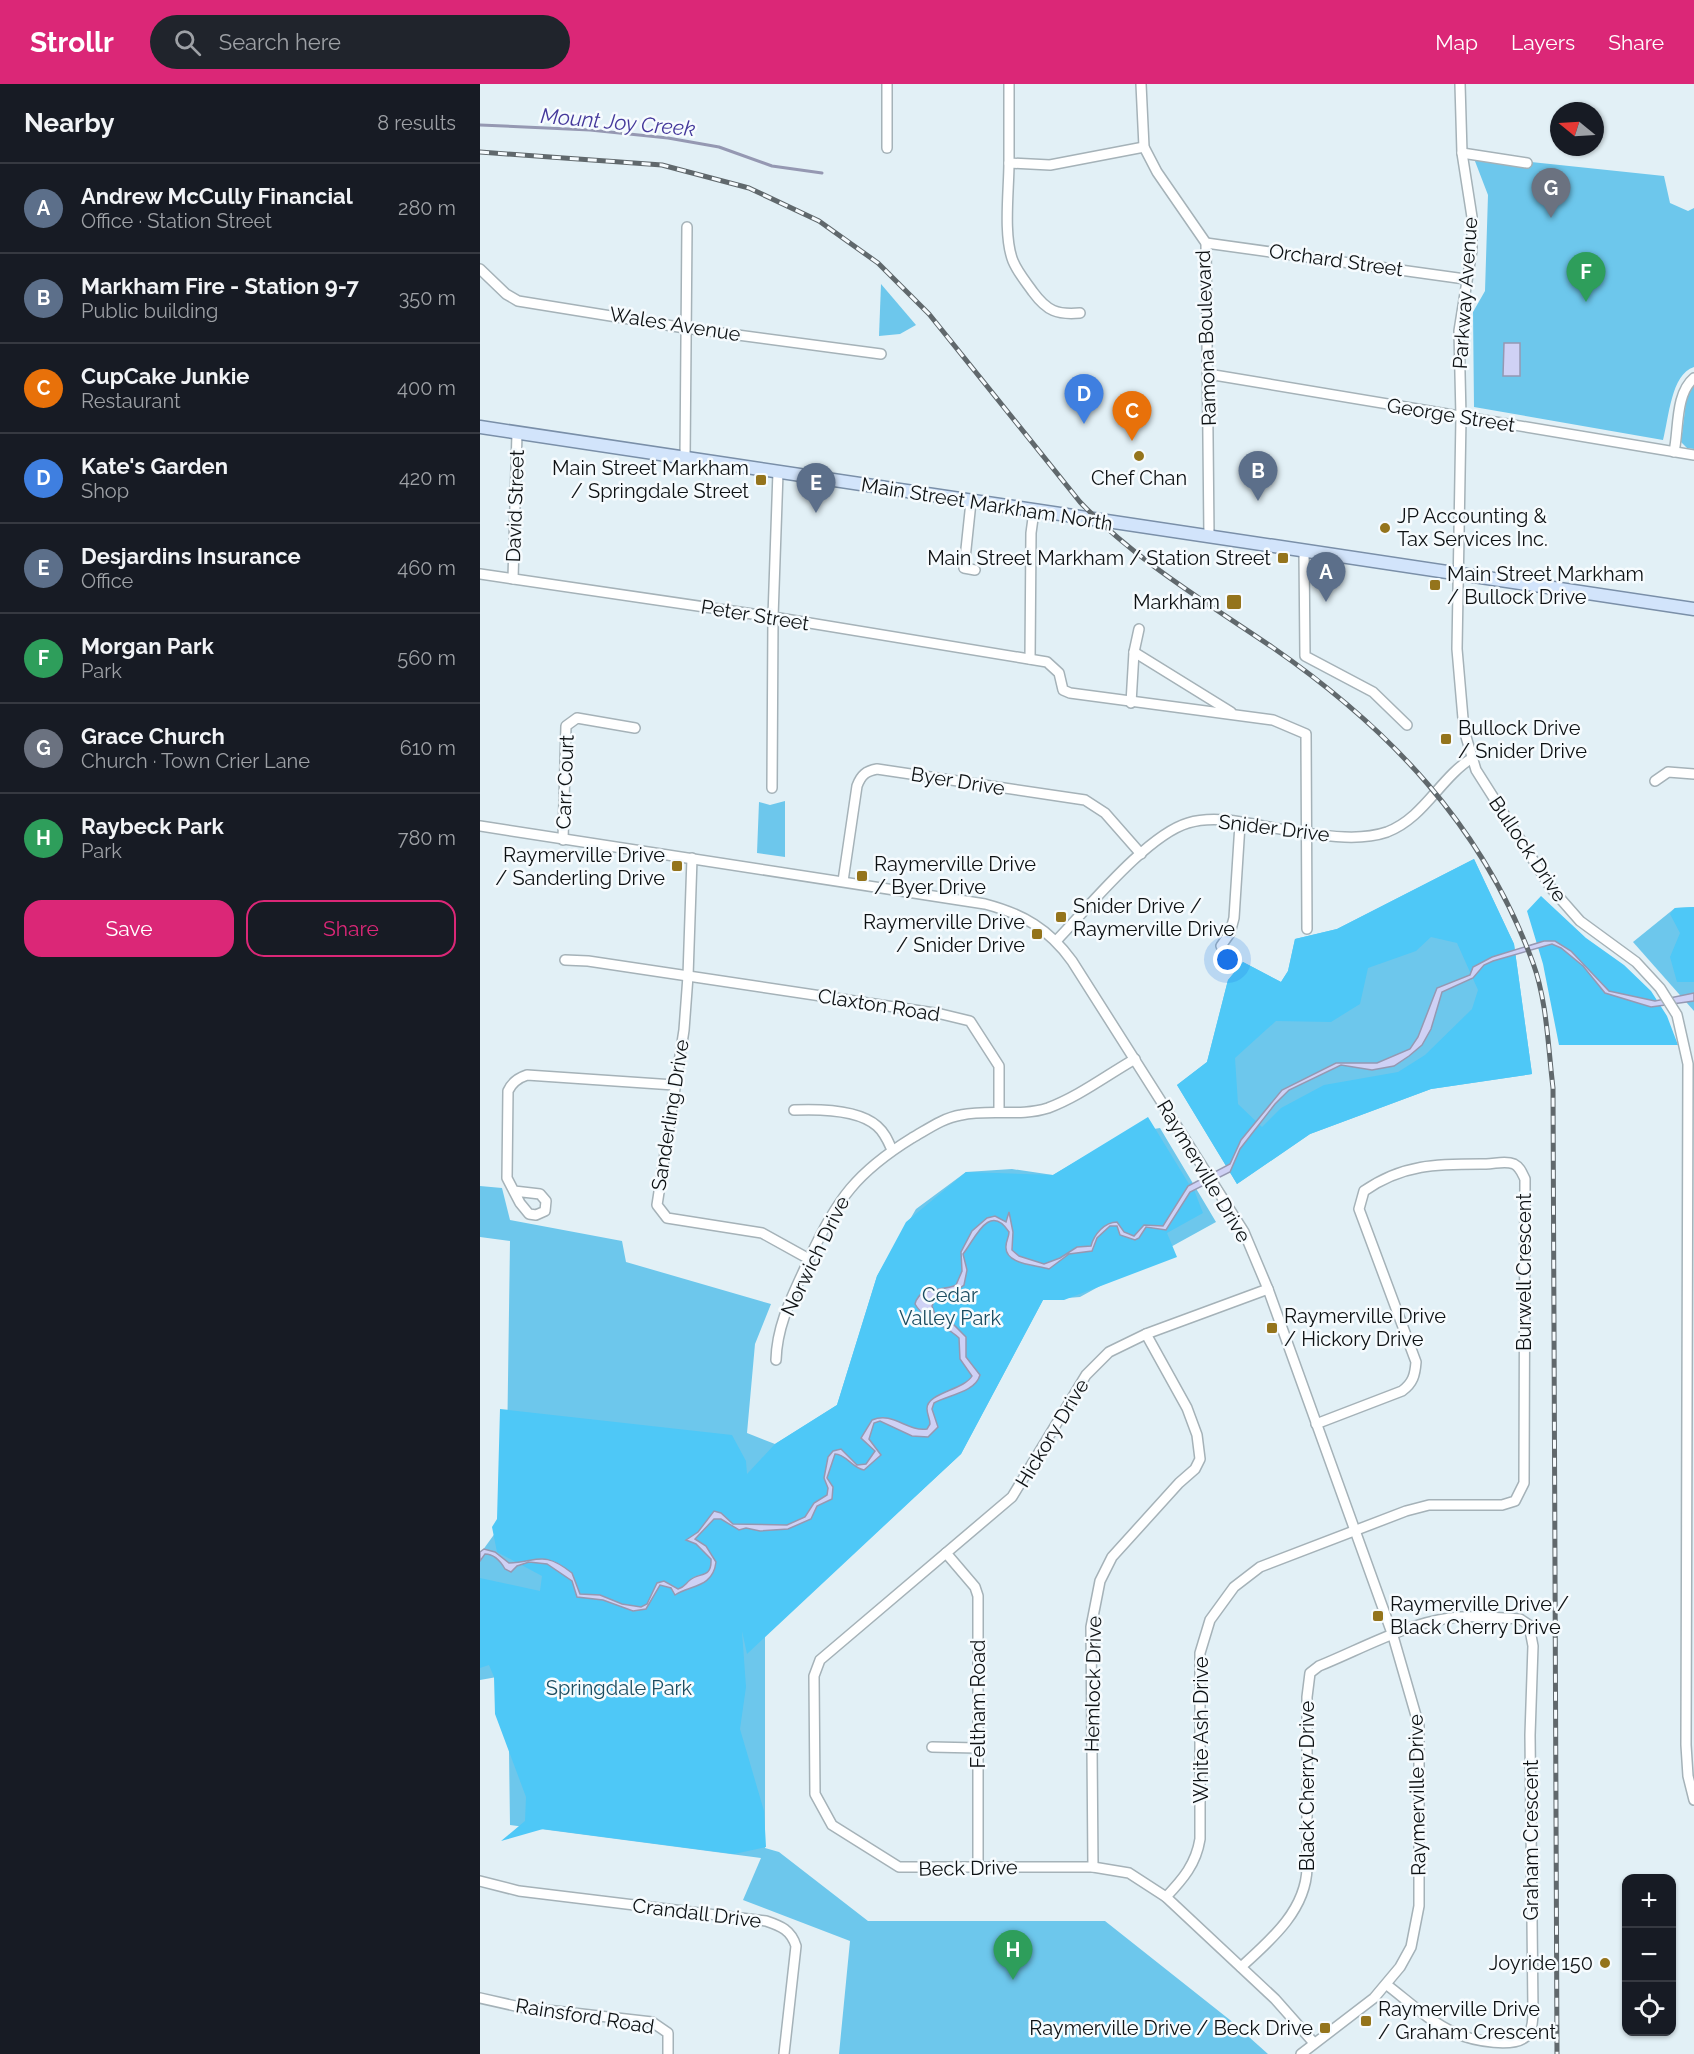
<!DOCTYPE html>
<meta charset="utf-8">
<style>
:root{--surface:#171b24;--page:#20242c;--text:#f1f3f6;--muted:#9ea1a6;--line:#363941;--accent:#db2777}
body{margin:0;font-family:Raleway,sans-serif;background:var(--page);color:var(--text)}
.controls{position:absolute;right:18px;bottom:18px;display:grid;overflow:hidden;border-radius:12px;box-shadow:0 2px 4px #0004}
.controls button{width:54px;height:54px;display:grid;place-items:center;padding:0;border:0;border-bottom:2px solid var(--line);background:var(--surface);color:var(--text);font:30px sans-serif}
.compass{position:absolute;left:1070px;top:18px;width:54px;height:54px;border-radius:50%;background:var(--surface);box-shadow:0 2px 4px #0004;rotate:288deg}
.you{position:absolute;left:748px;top:876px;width:21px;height:21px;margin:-15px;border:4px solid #fff;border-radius:50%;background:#1a73e8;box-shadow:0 0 0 9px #1a73e833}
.badge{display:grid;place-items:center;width:39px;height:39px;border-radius:50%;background:var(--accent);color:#fff;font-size:20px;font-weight:700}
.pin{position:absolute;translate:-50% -50px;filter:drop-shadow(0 2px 3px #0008)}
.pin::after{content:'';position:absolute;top:32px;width:21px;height:18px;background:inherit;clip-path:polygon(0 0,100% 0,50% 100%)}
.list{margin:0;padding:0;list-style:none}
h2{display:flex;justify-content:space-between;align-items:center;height:78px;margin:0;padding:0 24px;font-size:26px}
h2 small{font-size:20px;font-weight:400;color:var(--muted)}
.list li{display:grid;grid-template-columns:39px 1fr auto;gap:18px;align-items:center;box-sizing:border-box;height:90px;padding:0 24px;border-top:2px solid var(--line)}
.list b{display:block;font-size:22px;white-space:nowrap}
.list p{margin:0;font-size:20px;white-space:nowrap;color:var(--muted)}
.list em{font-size:20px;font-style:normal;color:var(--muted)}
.actions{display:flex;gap:12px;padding:18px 24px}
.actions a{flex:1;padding:14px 0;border:2px solid var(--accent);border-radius:18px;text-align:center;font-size:21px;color:var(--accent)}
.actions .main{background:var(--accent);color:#fff}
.icon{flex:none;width:33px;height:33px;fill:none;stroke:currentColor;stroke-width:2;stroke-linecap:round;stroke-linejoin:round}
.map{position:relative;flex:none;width:1214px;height:1970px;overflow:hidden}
header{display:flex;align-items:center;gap:36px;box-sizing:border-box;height:84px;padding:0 30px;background:var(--accent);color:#fff}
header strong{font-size:28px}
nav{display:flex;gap:33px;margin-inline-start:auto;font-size:21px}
.search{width:420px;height:54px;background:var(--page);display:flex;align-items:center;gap:15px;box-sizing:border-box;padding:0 21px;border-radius:33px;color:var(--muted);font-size:22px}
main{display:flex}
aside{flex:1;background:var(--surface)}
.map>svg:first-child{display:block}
</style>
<header>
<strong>Strollr</strong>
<div class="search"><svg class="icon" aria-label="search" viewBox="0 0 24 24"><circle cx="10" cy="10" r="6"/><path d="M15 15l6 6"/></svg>Search here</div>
<nav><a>Map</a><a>Layers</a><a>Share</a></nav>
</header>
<main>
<aside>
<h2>Nearby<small>8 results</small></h2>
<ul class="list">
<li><span class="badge" style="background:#5c6f8a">A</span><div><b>Andrew McCully Financial</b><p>Office · Station Street</p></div><em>280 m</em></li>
<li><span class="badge" style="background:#5c6f8a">B</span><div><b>Markham Fire - Station 9-7</b><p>Public building</p></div><em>350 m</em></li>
<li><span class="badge" style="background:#e8710a">C</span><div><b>CupCake Junkie</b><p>Restaurant</p></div><em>400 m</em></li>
<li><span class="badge" style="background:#3f7fe0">D</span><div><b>Kate's Garden</b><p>Shop</p></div><em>420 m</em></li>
<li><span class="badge" style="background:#5c6f8a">E</span><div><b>Desjardins Insurance</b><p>Office</p></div><em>460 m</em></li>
<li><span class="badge" style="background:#2e9e5b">F</span><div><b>Morgan Park</b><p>Park</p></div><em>560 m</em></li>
<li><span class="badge" style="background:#6b7280">G</span><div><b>Grace Church</b><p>Church · Town Crier Lane</p></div><em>610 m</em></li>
<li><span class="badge" style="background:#2e9e5b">H</span><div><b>Raybeck Park</b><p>Park</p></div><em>780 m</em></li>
</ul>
<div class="actions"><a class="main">Save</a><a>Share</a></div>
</aside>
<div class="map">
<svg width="1214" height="1970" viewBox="0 0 1214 1970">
<rect width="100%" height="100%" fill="#e2f0f6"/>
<g fill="#6dc7ec">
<path d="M993,72L1184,92L1190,119L1208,127L1214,124V283C1191,290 1189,334 1183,356L994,323L993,228L1005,207L1008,111Z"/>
<path d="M401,200L436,241L420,250L399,252Z"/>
<path d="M1214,301V365L1207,364L1201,358L1207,309Z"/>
<path d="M305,717V773L277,769L279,718L290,721Z"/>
<path d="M994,775L1034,860L1052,990L951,1005L830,1050L757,1100L697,1001L727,978L748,896L763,878L801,898L808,887L815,855L857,845Z"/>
<path d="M1214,823V927L1153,858L1195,824Z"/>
<path d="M680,1044L736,1138L600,1213L563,1216L481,1370L285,1551V1764L299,1768L388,1837H625L750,1936L788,1970H359L370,1857L263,1816L281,1774L30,1741L28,1591L0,1596V1470L26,1434L30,1157L0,1153V1102L22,1104L30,1136L142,1157L146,1178L291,1220L275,1260L267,1349L295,1360L357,1321L397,1192L436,1125L486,1088L532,1085L573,1091L643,1050Z"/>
</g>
<g fill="#4ec8f7" fill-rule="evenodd">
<path d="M994,775L1034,860L1052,990L951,1005L830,1050L757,1100L697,1001L727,978L748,896L763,878L801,898L808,887L815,855L857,845ZM951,853L977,859L998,906L992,925L945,971L918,988L844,1001L801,1024L782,1043L758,1020L755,974L796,937L851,938L880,920L888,884L936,867Z"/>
<path d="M1061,812L1106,854L1144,881L1171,907L1187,932L1198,961H1079L1063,880L1047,827Z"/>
<path d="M1214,823V898H1197L1190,873L1200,849L1190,830L1195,824Z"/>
<path d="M668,1033L709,1100L711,1098L723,1129L687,1149L697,1173L584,1216H563L481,1370L267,1570L262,1547L266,1603L260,1645L284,1727L286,1763L254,1770L63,1745L21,1757L45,1737L46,1713L15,1630L14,1593L9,1581L0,1584V1494L60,1507L62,1492L17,1468L12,1443L17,1435L20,1325L252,1351L266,1377L267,1390L295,1360L357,1321L397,1192L426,1138L486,1088L573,1091Z"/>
</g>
<g fill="#cfd1f5" stroke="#9598b2" stroke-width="1.5">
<path d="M1024,259H1040V292H1023Z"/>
<path d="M1064,857H1075L1091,867L1129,907L1175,917L1214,909V917L1171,923L1125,909L1103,882L1081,864L1072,860L1013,877L1004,881L993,894L962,908L951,945L942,961L929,972L914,982L892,986L861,981L809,1006L795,1020L760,1065L750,1088L710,1108L686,1146L666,1143L659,1154L655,1156L640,1151L637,1142H630L617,1154L612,1167L589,1170L569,1185C558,1181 524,1181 526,1162C526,1157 529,1153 529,1148C509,1117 494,1157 483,1170L487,1186L484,1201L465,1216L455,1215L452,1222L456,1233L474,1241L486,1253V1273L500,1291C495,1309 467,1311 454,1319L452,1325L458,1343L448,1353L432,1352L400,1337L394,1339L389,1355L401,1371L384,1386C372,1384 366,1370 355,1370L347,1394L353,1403L352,1415L337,1422L331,1435L308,1445L280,1447L266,1444L259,1446L241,1435H234L215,1455L226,1462L236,1478C233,1504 210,1501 195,1511L191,1504L180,1501L166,1525L153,1527L123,1516L97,1513L92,1497L67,1480L49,1478L37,1482L31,1488L25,1485C21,1478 15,1470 5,1470L0,1477V1468L4,1465L15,1468L29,1479C58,1478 63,1466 92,1489L100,1510L120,1511L142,1520L161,1523L167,1520L177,1499L184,1497L198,1505C205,1503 205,1500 210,1496C219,1488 232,1495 231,1475L216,1460L206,1456L218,1448L234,1427L241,1429L253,1440L307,1441L325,1433L334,1419L347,1411L348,1404L344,1394L348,1373L353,1367L361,1365L377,1381L386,1380L395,1367L381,1354L392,1336C413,1327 427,1348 447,1345L450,1340C450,1335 447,1330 447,1325C446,1309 484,1306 492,1292L480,1275L479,1254C466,1241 444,1236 435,1220C440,1201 461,1208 476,1201L482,1187L481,1168L492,1147L507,1134L515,1132L526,1138L529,1128L533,1148L532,1166L539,1172L564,1180L580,1174L597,1163L611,1162C614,1150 625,1138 637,1138L644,1148L654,1152L664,1141L683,1142L708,1102L750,1080L761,1056L802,1006L856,979H897L930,965L938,953L957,904L990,891L993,883L1012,873Z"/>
</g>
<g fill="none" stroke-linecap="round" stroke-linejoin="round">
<path stroke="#9598b2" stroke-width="3" d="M0,41L110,46L188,54L239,63L292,82L342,89"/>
<defs>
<g id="minor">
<path d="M407,0V64"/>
<path d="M529,0V79L570,81L664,63"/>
<path d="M661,0L664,63L677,88L726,159L729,452"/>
<path d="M980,0L982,69L992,133V166L979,247L981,333L977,565L984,646L996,686L1071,804L1100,837L1156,878L1180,904L1197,931L1208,980L1206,1661L1208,1692L1214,1716"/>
<path d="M982,69L1047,79"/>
<path d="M529,79C529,106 523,152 533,177C538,189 546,198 553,208C567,227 577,231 600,229"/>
<path d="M726,159L985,195"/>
<path d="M0,185L26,210L38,217L205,244L401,270"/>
<path d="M728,290L1214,371"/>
<path d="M1194,368C1199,345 1195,310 1214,294"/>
<path d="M205,375L207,143"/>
<path d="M491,418L484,484L495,486"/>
<path d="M824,468L825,572L893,608L927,641"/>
<path d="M0,490L293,533L567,578L579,589L583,606L590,609L793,636L826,650L827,845"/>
<path d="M33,495L37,349"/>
<path d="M654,568L751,628"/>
<path d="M550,575L551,449L554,427"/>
<path d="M651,619L654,568L659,545"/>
<path d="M1175,697L1188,688L1214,690"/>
<path d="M292,704L293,533L298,388"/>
<path d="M0,742L505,820C543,830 569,845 592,877L764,1148L788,1205L913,1552L939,1642V1822L931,1863L920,1883L894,1914L821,1970"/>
<path d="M83,756L86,642L97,634L155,644"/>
<path d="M212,774L208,892L204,946L177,1121L187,1134L282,1149L329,1175"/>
<path d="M363,797L377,702C381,691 386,687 397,685L605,716L625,729L661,770"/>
<path d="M577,856C608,824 667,751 708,739C740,729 781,743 812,747C841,751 878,758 907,748C944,734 960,694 992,674"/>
<path d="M741,862L750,849L754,834L760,740"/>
<path d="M85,876L108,877L461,930L490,937L519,982V1027"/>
<path d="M314,1026C338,1025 378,1025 397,1042C405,1049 408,1057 412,1066"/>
<path d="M34,1107L60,1110L66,1117L65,1127L56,1131L49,1130L40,1119L27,1094L28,1007C32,998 38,994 47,991L194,1001"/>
<path d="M788,1205L666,1250L629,1268L606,1291L532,1413L340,1576L334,1592L335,1710L352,1741L419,1783H613L649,1789L686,1813L795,1915L834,1959"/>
<path d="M296,1276C297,1238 315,1207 330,1173C357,1115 377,1088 432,1054C448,1045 463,1034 481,1031C510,1025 540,1033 568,1024C598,1013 627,991 655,975"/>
<path d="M466,1469L495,1503L498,1512V1783"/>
<path d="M452,1663L497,1664"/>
<path d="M613,1783L611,1543L620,1497L632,1473L699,1399L715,1385L720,1375L717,1351L707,1324L666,1250"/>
<path d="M0,1797L39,1807L286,1837C301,1842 311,1846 316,1862L304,1970"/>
<path d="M686,1813C703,1795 716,1780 720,1755V1569L730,1536L754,1503L780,1483L926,1427L949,1421H1022L1035,1417L1044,1399L1045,1095C1042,1089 1040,1083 1034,1080C1025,1076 1015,1080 1006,1080C960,1080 924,1079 884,1107L879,1125L936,1278C935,1291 933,1299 922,1307L836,1340"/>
<path d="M761,1883C791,1856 826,1826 827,1784V1613L830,1589L839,1582C881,1565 925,1540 970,1534C993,1531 1018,1534 1040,1535L1049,1541L1053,1562L1050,1651L1053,1927C1053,1934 1053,1943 1049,1949C1038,1967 991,1956 975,1949C950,1938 928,1917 907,1901"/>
<path d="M0,1914L40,1923L172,1938L188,1949V1970"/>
</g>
<path id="major" d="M0,343L1214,525"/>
</defs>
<use href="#minor" stroke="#a5b2b8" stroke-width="12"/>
<use href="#major" stroke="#7a8fa8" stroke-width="15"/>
<use href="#minor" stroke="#fff" stroke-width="9"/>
<use href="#major" stroke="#d2e4fb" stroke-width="12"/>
<defs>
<path id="rail" d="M0,68L182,81L269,104L339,137L398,179L449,230L600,418C655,476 726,518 792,563C909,644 1003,742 1053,879C1067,917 1068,963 1073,1004L1077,1970"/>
</defs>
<use href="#rail" stroke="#60686c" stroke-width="5"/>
<use href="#rail" stroke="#f6fbfe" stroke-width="3" stroke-dasharray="9" stroke-linecap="butt"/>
</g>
<g fill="#94741c" stroke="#f6fbfe" stroke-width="2">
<circle cx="659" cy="372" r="6"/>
<rect x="275" y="390" width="12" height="12" rx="3"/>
<circle cx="905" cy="444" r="6"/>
<rect x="797" y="468" width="12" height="12" rx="3"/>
<rect x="949" y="495" width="12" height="12" rx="3"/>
<rect x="746" y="510" width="16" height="16" rx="3"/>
<rect x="960" y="649" width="12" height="12" rx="3"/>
<rect x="191" y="776" width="12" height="12" rx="3"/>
<rect x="376" y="786" width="12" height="12" rx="3"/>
<rect x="575" y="827" width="12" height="12" rx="3"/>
<rect x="551" y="844" width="12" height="12" rx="3"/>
<rect x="786" y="1238" width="12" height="12" rx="3"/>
<rect x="892" y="1526" width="12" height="12" rx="3"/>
<circle cx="1125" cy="1879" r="6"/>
<rect x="880" y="1931" width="12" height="12" rx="3"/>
<rect x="839" y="1938" width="12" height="12" rx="3"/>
</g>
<g text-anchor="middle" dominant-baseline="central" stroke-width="5" stroke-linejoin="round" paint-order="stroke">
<g font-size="20" fill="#0e1214" stroke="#f6fbfe">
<text transform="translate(856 176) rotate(8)">Orchard Street</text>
<text transform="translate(985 209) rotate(-86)">Parkway Avenue</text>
<text transform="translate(195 240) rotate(9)">Wales Avenue</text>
<text transform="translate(726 254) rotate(-92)">Ramona Boulevard</text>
<text transform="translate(971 331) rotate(9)">George Street</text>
<text transform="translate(507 420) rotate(9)">Main Street Markham North</text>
<text transform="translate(35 422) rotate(-88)">David Street</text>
<text transform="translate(275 531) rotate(9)">Peter Street</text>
<text transform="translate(478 697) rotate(9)">Byer Drive</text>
<text transform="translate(85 698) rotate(-88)">Carr Court</text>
<text transform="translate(794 744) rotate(7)">Snider Drive</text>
<text transform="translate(1048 765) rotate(56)">Bullock Drive</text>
<text transform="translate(399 921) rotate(9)">Claxton Road</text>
<text transform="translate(190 1031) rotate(-81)">Sanderling Drive</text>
<text transform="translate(724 1087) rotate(59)">Raymerville Drive</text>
<text transform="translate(335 1172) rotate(-64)">Norwich Drive</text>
<text transform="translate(1044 1188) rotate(-90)">Burwell Crescent</text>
<text transform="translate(572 1349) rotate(-59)">Hickory Drive</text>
<text transform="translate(613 1600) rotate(-89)">Hemlock Drive</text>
<text transform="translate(498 1620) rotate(-90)">Feltham Road</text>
<text transform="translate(721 1646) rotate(-90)">White Ash Drive</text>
<text transform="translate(827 1702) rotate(-90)">Black Cherry Drive</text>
<text transform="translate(937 1711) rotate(-91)">Raymerville Drive</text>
<text transform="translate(1051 1756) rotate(-90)">Graham Crescent</text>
<text transform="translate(488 1784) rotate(-1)">Beck Drive</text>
<text transform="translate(217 1829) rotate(7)">Crandall Drive</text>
<text transform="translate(105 1932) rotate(9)">Rainsford Road</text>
</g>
<g font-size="20" fill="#0e1214" stroke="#f6fbfe" text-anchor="start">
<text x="269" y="384" text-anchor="end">Main Street Markham<tspan x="269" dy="23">/ Springdale Street</tspan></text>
<text x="659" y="394" text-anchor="middle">Chef Chan</text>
<text x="917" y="432">JP Accounting &amp;<tspan x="917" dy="23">Tax Services Inc.</tspan></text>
<text x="791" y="474" text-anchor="end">Main Street Markham / Station Street</text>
<text x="967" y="490">Main Street Markham<tspan x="967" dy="23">/ Bullock Drive</tspan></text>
<text x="740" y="518" text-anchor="end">Markham</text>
<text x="978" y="644">Bullock Drive<tspan x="978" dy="23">/ Snider Drive</tspan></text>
<text x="185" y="771" text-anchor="end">Raymerville Drive<tspan x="185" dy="23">/ Sanderling Drive</tspan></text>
<text x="394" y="780">Raymerville Drive<tspan x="394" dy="23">/ Byer Drive</tspan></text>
<text x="593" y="822">Snider Drive /<tspan x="593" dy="23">Raymerville Drive</tspan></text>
<text x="545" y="838" text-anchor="end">Raymerville Drive<tspan x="545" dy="23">/ Snider Drive</tspan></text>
<text x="804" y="1232">Raymerville Drive<tspan x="804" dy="23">/ Hickory Drive</tspan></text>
<text x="910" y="1520">Raymerville Drive /<tspan x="910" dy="23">Black Cherry Drive</tspan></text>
<text x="1113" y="1879" text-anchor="end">Joyride 150</text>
<text x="898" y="1925">Raymerville Drive<tspan x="898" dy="23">/ Graham Crescent</tspan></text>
<text x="833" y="1944" text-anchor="end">Raymerville Drive / Beck Drive</text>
</g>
<g font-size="20" fill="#1b4d61" stroke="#f6fbfe">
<text x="470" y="1211">Cedar<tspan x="470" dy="23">Valley Park</tspan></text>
<text x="139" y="1604">Springdale Park</text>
</g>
<g font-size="21" font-style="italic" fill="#44389b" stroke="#f6fbfe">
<text transform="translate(138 38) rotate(5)">Mount Joy Creek</text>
</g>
</g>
</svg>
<div class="controls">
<button>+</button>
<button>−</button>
<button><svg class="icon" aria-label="locate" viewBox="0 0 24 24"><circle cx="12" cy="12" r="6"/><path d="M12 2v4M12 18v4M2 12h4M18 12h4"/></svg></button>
</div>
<svg class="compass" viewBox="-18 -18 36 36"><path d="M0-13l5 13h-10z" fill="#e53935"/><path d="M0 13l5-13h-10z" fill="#9ea1a6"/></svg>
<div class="you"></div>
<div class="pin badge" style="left:846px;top:518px;background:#5c6f8a">A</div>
<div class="pin badge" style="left:778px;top:417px;background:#5c6f8a">B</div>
<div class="pin badge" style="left:652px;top:357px;background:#e8710a">C</div>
<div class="pin badge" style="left:604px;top:340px;background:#3f7fe0">D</div>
<div class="pin badge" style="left:336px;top:429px;background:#5c6f8a">E</div>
<div class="pin badge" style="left:1106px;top:218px;background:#2e9e5b">F</div>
<div class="pin badge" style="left:1071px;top:134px;background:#6b7280">G</div>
<div class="pin badge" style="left:533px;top:1896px;background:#2e9e5b">H</div>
</div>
</main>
